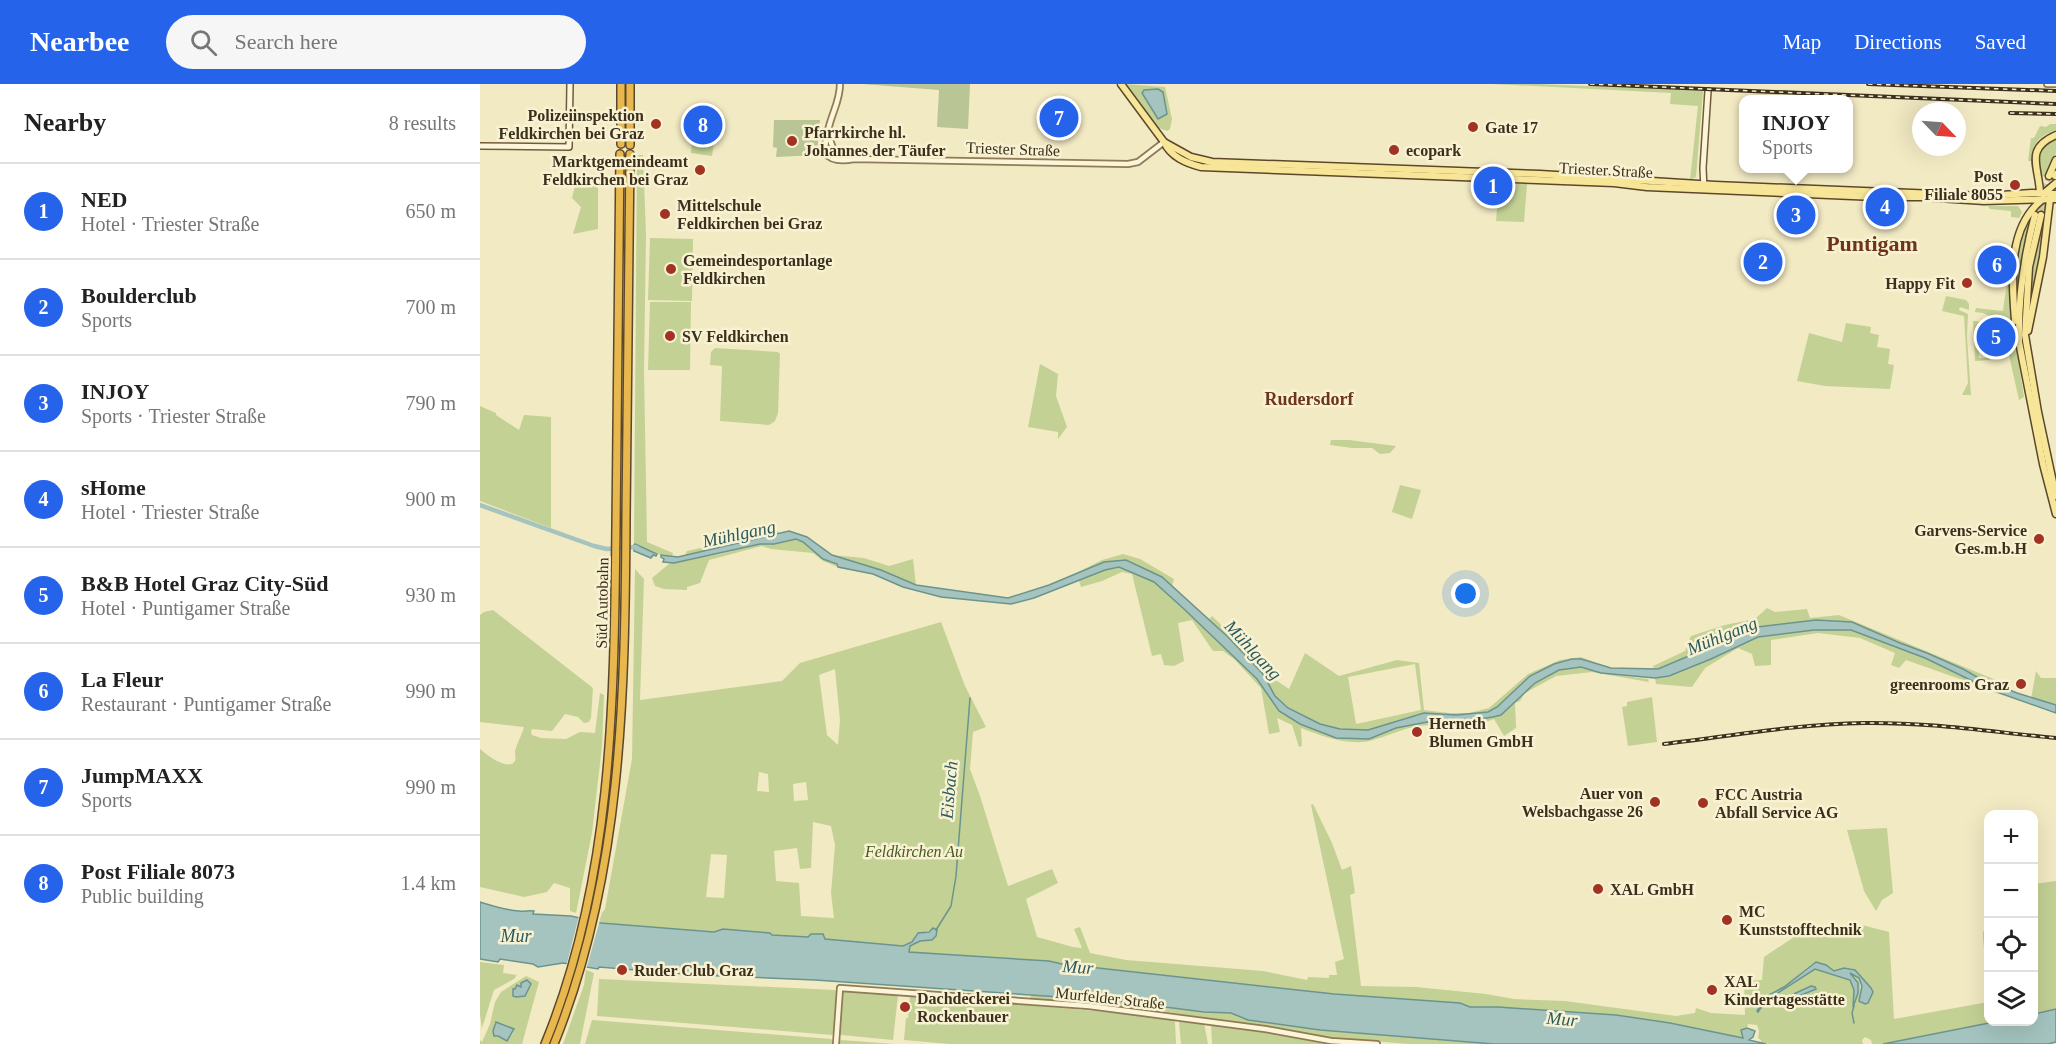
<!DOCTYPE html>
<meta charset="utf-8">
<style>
:root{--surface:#fff;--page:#f6f6f6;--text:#222;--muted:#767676;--line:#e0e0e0;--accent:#2563eb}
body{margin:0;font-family:Georgia,serif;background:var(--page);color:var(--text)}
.controls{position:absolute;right:18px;bottom:18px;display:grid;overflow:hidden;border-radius:12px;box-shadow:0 6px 24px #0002}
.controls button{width:54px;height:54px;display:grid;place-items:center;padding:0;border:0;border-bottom:2px solid var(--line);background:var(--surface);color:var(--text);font:30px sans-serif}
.compass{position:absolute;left:1432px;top:18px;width:54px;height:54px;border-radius:50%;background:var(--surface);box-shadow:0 6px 24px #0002;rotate:115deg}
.you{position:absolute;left:986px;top:510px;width:21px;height:21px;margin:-15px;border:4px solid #fff;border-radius:50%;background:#1a73e8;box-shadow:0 0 0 9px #1a73e833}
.badge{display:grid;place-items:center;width:39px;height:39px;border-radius:50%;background:var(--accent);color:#fff;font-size:20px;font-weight:700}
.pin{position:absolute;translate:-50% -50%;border:3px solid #fff;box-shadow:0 2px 6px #0006}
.popup{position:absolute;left:1259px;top:11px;width:114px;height:78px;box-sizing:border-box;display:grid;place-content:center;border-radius:12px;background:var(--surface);filter:drop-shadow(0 2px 4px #0005);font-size:20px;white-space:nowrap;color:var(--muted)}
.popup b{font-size:22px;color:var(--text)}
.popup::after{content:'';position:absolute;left:50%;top:100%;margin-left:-12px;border:12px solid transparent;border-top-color:var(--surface)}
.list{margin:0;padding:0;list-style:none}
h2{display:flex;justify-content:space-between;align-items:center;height:78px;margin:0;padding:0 24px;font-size:26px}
h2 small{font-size:20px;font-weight:400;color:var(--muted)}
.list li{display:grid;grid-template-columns:39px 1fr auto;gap:18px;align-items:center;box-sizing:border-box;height:96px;padding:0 24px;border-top:2px solid var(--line)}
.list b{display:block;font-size:22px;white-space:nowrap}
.list p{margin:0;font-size:20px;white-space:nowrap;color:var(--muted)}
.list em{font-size:20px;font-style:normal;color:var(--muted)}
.icon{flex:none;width:33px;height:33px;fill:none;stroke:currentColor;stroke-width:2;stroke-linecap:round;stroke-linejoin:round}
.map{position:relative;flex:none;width:1576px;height:960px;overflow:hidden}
header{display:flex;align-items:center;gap:36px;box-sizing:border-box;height:84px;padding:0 30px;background:var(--accent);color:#fff}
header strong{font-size:28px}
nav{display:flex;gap:33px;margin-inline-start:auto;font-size:21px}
.search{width:420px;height:54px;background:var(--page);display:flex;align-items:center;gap:15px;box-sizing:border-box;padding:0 21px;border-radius:33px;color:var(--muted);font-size:22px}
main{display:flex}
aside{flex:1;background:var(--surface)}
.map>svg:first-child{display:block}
</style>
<header>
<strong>Nearbee</strong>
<div class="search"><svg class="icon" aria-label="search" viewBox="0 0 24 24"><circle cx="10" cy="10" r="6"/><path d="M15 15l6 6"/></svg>Search here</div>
<nav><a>Map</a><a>Directions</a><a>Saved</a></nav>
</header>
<main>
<aside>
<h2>Nearby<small>8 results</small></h2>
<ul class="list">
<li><span class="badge">1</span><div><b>NED</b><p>Hotel · Triester Straße</p></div><em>650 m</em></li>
<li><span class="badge">2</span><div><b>Boulderclub</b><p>Sports</p></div><em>700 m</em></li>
<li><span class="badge">3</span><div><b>INJOY</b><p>Sports · Triester Straße</p></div><em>790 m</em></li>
<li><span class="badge">4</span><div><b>sHome</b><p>Hotel · Triester Straße</p></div><em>900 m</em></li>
<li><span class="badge">5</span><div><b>B&amp;B Hotel Graz City-Süd</b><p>Hotel · Puntigamer Straße</p></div><em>930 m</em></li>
<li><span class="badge">6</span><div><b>La Fleur</b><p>Restaurant · Puntigamer Straße</p></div><em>990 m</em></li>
<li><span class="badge">7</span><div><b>JumpMAXX</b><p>Sports</p></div><em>990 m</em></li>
<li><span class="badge">8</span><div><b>Post Filiale 8073</b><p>Public building</p></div><em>1.4 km</em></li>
</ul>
</aside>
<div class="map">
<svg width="1576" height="960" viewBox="0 0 1576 960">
<rect width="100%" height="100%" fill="#f2eac3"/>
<g fill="#c3d195" fill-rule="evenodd">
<path d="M645,0L685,3L692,35L690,45L687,47L679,44Z"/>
<path d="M1012,0H1060L1223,7L1216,93L1210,96L1218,22L1190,20L1191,9Z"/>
<path d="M1570,40H1576V46C1559,52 1552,59 1551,77H1548L1551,54H1554L1560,42L1566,43Z"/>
<path d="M1576,54V69L1565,92L1561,93C1558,69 1554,68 1576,54Z"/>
<path d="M212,55L234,59L232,72L211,69Z"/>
<path d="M157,71H163L166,151L164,287L167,458L193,469L192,472L181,471L154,461Z"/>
<path d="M96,98L118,99V145L93,150L101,123L92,114Z"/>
<path d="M1019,99L1047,100L1044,138L1016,137Z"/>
<path d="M1508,122H1538L1542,128L1539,134L1531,133V127L1510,125Z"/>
<path d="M1566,122C1570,147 1558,189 1552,214H1549L1553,181L1564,130L1551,131L1540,184L1537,212H1536C1536,181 1535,148 1557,123Z"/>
<path d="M170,154L213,155L212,217L168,216Z"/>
<path d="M1531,167V230L1544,313L1539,316L1529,271L1525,272L1521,238L1503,229L1495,228L1496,224L1523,227Z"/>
<path d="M1466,212L1486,216L1489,220V226L1480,223L1479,226L1488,230L1487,253L1491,311H1482L1488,299L1484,232L1462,227Z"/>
<path d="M170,218H211L210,286H168Z"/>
<path d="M1493,237H1497L1500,239L1497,240L1499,274H1509L1510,276L1495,277Z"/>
<path d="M1366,239L1391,243L1390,249L1399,251L1397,263L1410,265L1408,280L1414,281L1410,305L1345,302L1317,297L1329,249L1362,258Z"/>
<path d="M235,264L298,268L300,270L298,329L295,337L289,341L240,337L242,282L230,281L231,268Z"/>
<path d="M560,280L578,290L576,312L587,343L578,355V348L548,343Z"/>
<path d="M0,322L16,329V331L39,346L44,331L71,333V444L0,417Z"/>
<path d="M851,356H869L916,362L910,369L900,370L892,364H872L850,361Z"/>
<path d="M920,401L941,406L932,435L912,428Z"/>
<path d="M297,447L301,450L205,471L207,467Z"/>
<path d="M316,455L323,458L343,475L357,481L358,483L343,477L333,469L291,465L282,462L229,476L220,499L207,503V506L184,505L175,502L172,494L190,479L240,470L280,460H294Z"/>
<path d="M643,470L660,475L694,495L692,502L729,535L732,532L785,583V589L809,605L825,569L859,592L917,576L939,579L944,626L969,629H989L1009,624L1048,590L1080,576L1101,573L1131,584L1101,575H1092L1008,628L976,631L944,629L888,646L860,645L840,640L808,624L795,612L783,590L748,553L682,493L624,478L590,492L622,476ZM935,580L941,626L876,640L868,593Z"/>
<path d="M352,471L384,474L409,482L433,475L436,501L401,486Z"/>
<path d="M639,483L674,498L744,562L820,640L889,655L916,644L947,638L974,639L1021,631L1055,599L1079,586L1101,582L1121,589L1168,595L1169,598L1112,588L1076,592L1045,609L1040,617L1035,619L1036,644L1024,652L1014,635C989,645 975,639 950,641C926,642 915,650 893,656C871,663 841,652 821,644L822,662L819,663L812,641L797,634L800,648L789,650L781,604L754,575L743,567H733L712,536L698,539L704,577L694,582L684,581L681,570L672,572L652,490L642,488L622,497L601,503L599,497L554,514L625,486Z"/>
<path d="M155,485L164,495L160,616L302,597L320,579L461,538L485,602L506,643L493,648L490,685L500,712L528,802L572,785L578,799L546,815L557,853L593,863L602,864L594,845L600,843L610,869L646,876L783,887L827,896L828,893L849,894V891H857L855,878L864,875L831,721L833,720L852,759L862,786L871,782L875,809L870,811L881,902L936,903L1006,910L1034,915L1085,917L1196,932L1215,929L1216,924L1231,929L1265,931L1264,897L1282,896L1284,873L1314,853L1382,841L1409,848L1414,935L1508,918V938H1514L1403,960H1392L1391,956L1385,953L1382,956L1383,960H1281V956L1278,954L1279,947L1277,941L1268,940L1267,944L1261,946L1263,955L1190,939L1136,931L1018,923H990L980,919L854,910L582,880L568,877L428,868L430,862L440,857L452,846L436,850L432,858L424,862L292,851L290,849L243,845L234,848L121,839L119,838L122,829L125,825L152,675ZM355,585L360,636L358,661L347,651L339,591ZM279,688L288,690L289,708L277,707ZM326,698L328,716L314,717L313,700ZM333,738L351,742L355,761L351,809L354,834L321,832L319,799L296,797L294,767L317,764L320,785L331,784ZM231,770L247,771L244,814L226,813ZM1332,880L1346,881L1354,887C1358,887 1361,885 1364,884C1374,882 1381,891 1385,899L1379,917C1380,903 1385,895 1370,888L1378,909L1370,896L1335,885L1290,914L1296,918L1310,910L1317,909L1329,903L1335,906L1299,920L1289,916L1287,912L1304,903Z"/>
<path d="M1287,524L1295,528L1327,525L1330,534L1359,531L1523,599V603L1532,607L1497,593L1483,585L1447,569L1420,559L1372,538L1336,536L1227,566L1188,582L1174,585L1173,582L1205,567L1211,552L1245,541L1275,535Z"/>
<path d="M13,526L113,604L111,634L109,638L104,639L98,633L85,630L72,647L52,645L51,648L52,651L61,654L86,655L100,648L115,649L120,609L124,611L122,662L112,749L96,829L90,827V804L74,799L67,808L44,813L0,803V665C6,670 28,688 35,677C36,674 35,670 35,667C37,659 42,651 44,643L0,638V531L4,528Z"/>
<path d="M1334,546H1371L1445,574L1511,606L1426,576L1419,584L1411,581L1415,569L1380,554L1338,549L1291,556V581L1275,582L1272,570L1258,564L1225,584L1212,603L1176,600L1175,594L1189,592L1231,575L1278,553Z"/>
<path d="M1556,587L1561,594H1576V621L1551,615Z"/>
<path d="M1172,613L1177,658L1148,662L1142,623L1147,622V618Z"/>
<path d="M1407,744L1413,809L1402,816L1396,827L1384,807L1367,746Z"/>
<path d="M1576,797V925L1554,930V800Z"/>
<path d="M1508,842V903L1503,855V848Z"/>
<path d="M0,878L24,881L23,889L37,891L34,895L14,906L2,944L0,930Z"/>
<path d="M106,886L114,889L100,960H83L104,901Z"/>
<path d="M46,892L59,898L42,960H0V956L2,958L10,940L15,918L21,908ZM14,939L22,940L34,945L33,949L27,957C19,954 14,947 14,939Z"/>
<path d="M119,895L355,906L357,908L354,949L352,951L117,932Z"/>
<path d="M367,907L418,911L413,956L361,951L359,949L362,909Z"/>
<path d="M552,911L638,917L724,928L751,929L768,936L840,946L1014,960H930L853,954L669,925L549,915Z"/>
<path d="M430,912H440V919L448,923L450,913L664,931L693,935L695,938L696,960H470L424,956L426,934H428Z"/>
<path d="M702,935L724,939L728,960H701L699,939Z"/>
<path d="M112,936L351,955L354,958L353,960H105Z"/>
<path d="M731,939L867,960H732Z"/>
<path d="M361,956L415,960H418H358Z"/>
</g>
<g fill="#b9c595">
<path d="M382,0H490L488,45L457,43L459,6Z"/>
<path d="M294,36H340L337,71L296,73L297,64L293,63Z"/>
</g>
<g fill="#a5c4bf" stroke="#6b948f" stroke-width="1.5">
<path d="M678,5L683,8L687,30L678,35L662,9L664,6Z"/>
<path d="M309,447L327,453L352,471L401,486L436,501L528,514L569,501L624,478L646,476L682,493L748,553L783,590L795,612L808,624L840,640L860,645L888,646L944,629L976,631L1008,628L1017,623L1050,592L1074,580L1092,575H1101L1131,584L1178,585L1277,543L1336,536L1372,538L1420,559L1447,569L1483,585L1497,593L1537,609L1576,621V629L1511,606L1445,574L1371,546H1334L1278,553L1231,575L1189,592L1175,594L1121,589L1101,583L1079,586L1055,599L1021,631L1013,633L974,639L947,638L916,644L889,655L856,654L820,640L799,627L777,595L704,525L674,498L639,483L625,486L554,514L531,520L461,513L423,503L393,490L358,483L357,480L343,475L323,458L316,455L294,460H280L194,479L183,478L184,475L181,473V471L198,473Z"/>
<path d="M155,460L177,470L176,472L173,471L171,474L154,467V461Z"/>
<path d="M0,818C13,822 25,826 39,827C44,828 49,826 54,827L53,830L91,832L121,839L234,848L243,845L290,849L292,851L328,853L331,850H343L345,855L423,862L432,858L438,849L449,848L453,844L457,846L456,852L452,856L440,857L430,862L429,868L569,877L582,880L854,910L980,919L990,923H1018L1136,931L1190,939L1263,954L1261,946L1267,944L1275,947L1273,953L1269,956L1286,960H1014L840,946L768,936L751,929L724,928L638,917L335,896L217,891L119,883L118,885L83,879L58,883L53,880L20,875L18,878L0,875Z"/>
<path d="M1336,878L1346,881L1354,887L1364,884L1375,886L1391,904L1393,908L1388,919L1385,920L1379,917L1382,902L1379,894L1370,889L1378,899V909L1373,923L1374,906L1370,896L1335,885L1290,914L1296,918L1331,902L1335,903L1336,905L1302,919L1291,918L1288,914L1278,928L1277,927L1287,912L1304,903Z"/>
<path d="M47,896L51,900L45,912L36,913L33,912V905H35L37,901L41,903V899Z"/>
<path d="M1576,925V958L1568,960H1403L1514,938H1554V930Z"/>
<path d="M16,938L34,945L27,957L18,952H14L13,947Z"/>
</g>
<path fill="#f2eac3" d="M99,832L120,836L106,886L86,883Z"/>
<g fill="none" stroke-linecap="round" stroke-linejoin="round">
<g stroke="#6b948f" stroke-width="1.5">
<path d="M456,846L471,822L476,792L490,614"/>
<path d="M1374,922L1372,929L1374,939"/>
</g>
<path stroke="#a5c4bf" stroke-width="4.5" d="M0,421L114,462L127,465L156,463L159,465"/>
<g stroke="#cec5a2" stroke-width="6" stroke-dasharray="6 3" stroke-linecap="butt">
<path d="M1555,131L1569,92"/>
<path d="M1561,131L1575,92"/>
</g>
<defs>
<g id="tertiary">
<path d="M360,0C360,15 354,25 350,39C347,48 345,59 345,69C352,78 364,77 374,75L648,80L658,78L684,58"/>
<path d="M1567,0H1576"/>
<path d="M349,53L354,67L371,74"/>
<path d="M356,960L360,904L609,922L785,945L851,957L897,960"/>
</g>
<g id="secondary">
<path d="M0,62L89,63L90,0"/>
<path d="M1224,105L1223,84L1228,7"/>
</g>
<g id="primary">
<path d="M641,0L684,58C691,73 706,79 721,83L1134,99L1167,103L1395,113H1443L1504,117L1576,115"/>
<path d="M684,58L711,73L732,78L1060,90L1235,101L1505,112L1552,109L1576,110"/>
<path d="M1569,92L1576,76"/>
<path d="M1575,92L1576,90"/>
<path d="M1560,109C1559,82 1544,65 1576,51"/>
<path d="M1563,110L1576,99"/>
<path d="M1555,131C1544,172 1538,215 1539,258L1563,380L1576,430"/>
<path d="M1561,131L1549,183L1545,251L1558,328L1576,412"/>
<path d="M1535,237C1532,196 1527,143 1563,115"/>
<path d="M1548,247L1563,173L1570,115"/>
</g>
<g id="motorway">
<path d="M141,60V0"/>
<path d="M150,61V0"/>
<path d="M65,960C133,795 134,618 136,442C138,318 139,194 140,70"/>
<path d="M74,960C142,792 145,612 146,433C147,312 148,191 150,70"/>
</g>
</defs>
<use href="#tertiary" stroke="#8e7b58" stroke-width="8"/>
<use href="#secondary" stroke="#705c3b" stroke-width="8"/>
<use href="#primary" stroke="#5b482c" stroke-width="9"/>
<use href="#motorway" stroke="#5b482c" stroke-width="10"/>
<use href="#tertiary" stroke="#fcf5d7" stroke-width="4.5"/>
<use href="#secondary" stroke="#fcf5d7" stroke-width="5"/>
<use href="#primary" stroke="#f8e698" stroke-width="6"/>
<use href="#motorway" stroke="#e8b74d" stroke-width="7"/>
<defs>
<g id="rail">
<path d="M1110,0L1576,20"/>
<path d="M1388,0L1576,7"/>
<path d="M1530,29L1576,30"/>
<path d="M1184,660C1250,652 1317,640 1384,639C1448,638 1512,648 1576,654"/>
</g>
</defs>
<use href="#rail" stroke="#3c301d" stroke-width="4"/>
<use href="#rail" stroke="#f8f2d3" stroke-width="1.5" stroke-dasharray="4.5" stroke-linecap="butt"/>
</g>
<g fill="#a23222" stroke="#f8f2d3" stroke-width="2">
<circle cx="176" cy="40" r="6"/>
<circle cx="993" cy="43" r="6"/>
<circle cx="312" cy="57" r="6"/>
<circle cx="914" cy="66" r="6"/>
<circle cx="220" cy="86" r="6"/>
<circle cx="1535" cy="101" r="6"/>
<circle cx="185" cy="130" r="6"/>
<circle cx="191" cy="185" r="6"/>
<circle cx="1487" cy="199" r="6"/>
<circle cx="190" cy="252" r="6"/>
<circle cx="1559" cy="455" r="6"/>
<circle cx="1541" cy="600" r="6"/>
<circle cx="937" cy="648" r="6"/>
<circle cx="1175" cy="718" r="6"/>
<circle cx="1223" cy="719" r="6"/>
<circle cx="1118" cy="805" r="6"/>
<circle cx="1247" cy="836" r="6"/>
<circle cx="142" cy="886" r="6"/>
<circle cx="1232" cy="906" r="6"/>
<circle cx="425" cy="923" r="6"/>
</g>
<g text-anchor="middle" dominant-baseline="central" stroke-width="5" stroke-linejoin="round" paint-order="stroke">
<g font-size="16" font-weight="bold" fill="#3c301d" stroke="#f8f2d3" text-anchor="start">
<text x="164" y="31" text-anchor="end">Polizeiinspektion<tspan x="164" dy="18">Feldkirchen bei Graz</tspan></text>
<text x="1005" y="43">Gate 17</text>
<text x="324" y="48">Pfarrkirche hl.<tspan x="324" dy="18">Johannes der Täufer</tspan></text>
<text x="926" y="66">ecopark</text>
<text x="208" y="77" text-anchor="end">Marktgemeindeamt<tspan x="208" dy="18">Feldkirchen bei Graz</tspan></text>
<text x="1523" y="92" text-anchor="end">Post<tspan x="1523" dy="18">Filiale 8055</tspan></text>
<text x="197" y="121">Mittelschule<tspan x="197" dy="18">Feldkirchen bei Graz</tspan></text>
<text x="203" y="176">Gemeindesportanlage<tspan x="203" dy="18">Feldkirchen</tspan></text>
<text x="1475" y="199" text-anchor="end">Happy Fit</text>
<text x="202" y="252">SV Feldkirchen</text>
<text x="1547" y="446" text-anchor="end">Garvens-Service<tspan x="1547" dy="18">Ges.m.b.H</tspan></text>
<text x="1529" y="600" text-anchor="end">greenrooms Graz</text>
<text x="949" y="639">Herneth<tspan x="949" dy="18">Blumen GmbH</tspan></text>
<text x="1163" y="709" text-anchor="end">Auer von<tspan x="1163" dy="18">Welsbachgasse 26</tspan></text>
<text x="1235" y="710">FCC Austria<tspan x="1235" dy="18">Abfall Service AG</tspan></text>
<text x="1130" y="805">XAL GmbH</text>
<text x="1259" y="827">MC<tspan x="1259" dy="18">Kunststofftechnik</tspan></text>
<text x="154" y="886">Ruder Club Graz</text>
<text x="1244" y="897">XAL<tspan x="1244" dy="18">Kindertagesstätte</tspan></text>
<text x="437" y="914">Dachdeckerei<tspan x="437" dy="18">Rockenbauer</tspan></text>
</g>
<g font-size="16" fill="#3c301d" stroke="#f8f2d3">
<text transform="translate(533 65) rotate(2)">Triester Straße</text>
<text transform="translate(1126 86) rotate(3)">Triester Straße</text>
<text transform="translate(122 519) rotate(-89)">Süd Autobahn</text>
<text transform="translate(630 914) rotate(6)">Murfelder Straße</text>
</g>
<g font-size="16" font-style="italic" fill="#455b22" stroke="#f8f2d3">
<text x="434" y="767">Feldkirchen Au</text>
</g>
<g font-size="18" font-weight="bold" fill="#6d3519" stroke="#f8f2d3">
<text x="829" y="315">Rudersdorf</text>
</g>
<g font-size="18" font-style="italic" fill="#2b5a5d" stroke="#f8f2d3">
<text transform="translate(259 450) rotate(-12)">Mühlgang</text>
<text transform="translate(1242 552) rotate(-22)">Mühlgang</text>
<text transform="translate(773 566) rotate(47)">Mühlgang</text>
<text transform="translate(469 706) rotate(-85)">Eisbach</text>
<text x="36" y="852">Mur</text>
<text transform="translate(598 883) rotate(4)">Mur</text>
<text transform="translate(1082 935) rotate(5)">Mur</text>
</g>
<g font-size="22" font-weight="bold" fill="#6d3519" stroke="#f8f2d3">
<text x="1392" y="159">Puntigam</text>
</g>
</g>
</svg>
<div class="controls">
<button>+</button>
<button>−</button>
<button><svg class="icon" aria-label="locate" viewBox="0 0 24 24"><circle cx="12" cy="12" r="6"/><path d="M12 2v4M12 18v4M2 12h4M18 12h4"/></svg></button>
<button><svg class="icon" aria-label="layers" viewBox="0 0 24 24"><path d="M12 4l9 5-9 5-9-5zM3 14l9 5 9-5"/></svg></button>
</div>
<svg class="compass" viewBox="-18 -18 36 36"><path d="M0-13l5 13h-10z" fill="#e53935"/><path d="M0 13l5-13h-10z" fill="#767676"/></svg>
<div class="you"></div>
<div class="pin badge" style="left:1013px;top:102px">1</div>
<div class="pin badge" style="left:1283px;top:178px">2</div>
<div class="pin badge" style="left:1316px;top:131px">3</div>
<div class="popup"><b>INJOY</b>Sports</div>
<div class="pin badge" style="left:1405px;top:123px">4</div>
<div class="pin badge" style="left:1516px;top:253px">5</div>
<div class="pin badge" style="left:1517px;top:181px">6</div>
<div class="pin badge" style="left:579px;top:34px">7</div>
<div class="pin badge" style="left:223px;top:41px">8</div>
</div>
</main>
